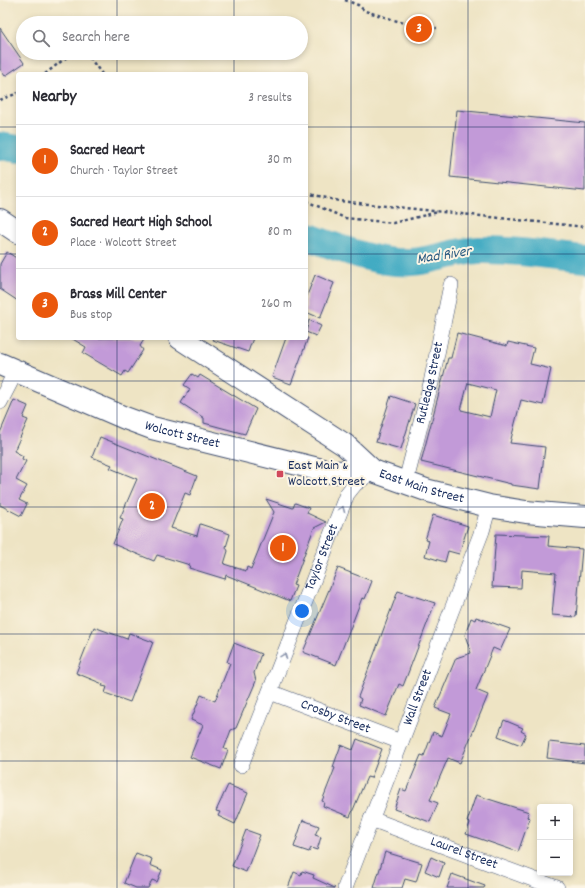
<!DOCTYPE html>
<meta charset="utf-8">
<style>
:root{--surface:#fff;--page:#f2f2f3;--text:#2b2b33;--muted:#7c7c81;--line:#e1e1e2;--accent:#ea580c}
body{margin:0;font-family:Dekko,sans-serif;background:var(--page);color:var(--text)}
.controls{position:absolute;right:12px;bottom:12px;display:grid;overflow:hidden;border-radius:4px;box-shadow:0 2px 6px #0003}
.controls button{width:36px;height:36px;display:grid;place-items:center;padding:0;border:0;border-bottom:1px solid var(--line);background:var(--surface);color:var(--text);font:20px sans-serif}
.you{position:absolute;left:302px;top:611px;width:14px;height:14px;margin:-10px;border:3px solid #fff;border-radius:50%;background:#1a73e8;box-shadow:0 0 0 6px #1a73e833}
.badge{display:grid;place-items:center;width:26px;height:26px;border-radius:50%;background:var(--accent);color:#fff;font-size:13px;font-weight:700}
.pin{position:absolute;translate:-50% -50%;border:2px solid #fff;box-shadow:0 1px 4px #0006}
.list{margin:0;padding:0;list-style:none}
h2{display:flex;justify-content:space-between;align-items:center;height:52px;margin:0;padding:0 16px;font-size:17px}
h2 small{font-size:13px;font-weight:400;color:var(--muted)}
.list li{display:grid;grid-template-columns:26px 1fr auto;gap:12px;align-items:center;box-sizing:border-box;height:72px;padding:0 16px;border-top:1px solid var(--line)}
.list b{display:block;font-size:15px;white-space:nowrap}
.list p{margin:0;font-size:13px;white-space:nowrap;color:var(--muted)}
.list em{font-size:13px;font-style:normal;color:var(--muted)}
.icon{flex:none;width:22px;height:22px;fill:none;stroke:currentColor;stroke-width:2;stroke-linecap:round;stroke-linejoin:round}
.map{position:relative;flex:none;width:585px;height:888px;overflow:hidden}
.search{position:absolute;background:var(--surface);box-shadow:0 2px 6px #0003;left:16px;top:16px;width:292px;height:44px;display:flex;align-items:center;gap:10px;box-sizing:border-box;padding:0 14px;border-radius:22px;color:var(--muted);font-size:15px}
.panel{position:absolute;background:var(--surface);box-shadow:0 2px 6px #0003;left:16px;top:72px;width:292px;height:268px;border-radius:4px}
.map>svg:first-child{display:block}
</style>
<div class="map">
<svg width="585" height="888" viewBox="0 0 585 888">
<rect width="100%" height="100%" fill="#fcf5e5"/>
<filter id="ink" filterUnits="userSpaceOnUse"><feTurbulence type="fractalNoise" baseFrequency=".025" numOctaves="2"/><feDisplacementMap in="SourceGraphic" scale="8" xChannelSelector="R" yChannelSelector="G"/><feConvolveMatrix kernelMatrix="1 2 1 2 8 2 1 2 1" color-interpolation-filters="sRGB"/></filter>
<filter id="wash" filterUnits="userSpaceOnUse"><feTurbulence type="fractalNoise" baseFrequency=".012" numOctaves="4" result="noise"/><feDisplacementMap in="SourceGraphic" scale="16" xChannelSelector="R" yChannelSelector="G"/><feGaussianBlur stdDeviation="0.9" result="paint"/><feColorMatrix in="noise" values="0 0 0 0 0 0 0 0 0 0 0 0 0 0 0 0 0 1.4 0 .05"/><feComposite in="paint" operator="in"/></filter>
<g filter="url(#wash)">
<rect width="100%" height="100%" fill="#eee4c4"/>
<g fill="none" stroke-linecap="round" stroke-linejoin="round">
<g stroke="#43abc3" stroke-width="28">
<path d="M0,146L18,149"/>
<path d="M306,236C337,247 379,265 412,262C435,260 456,251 479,250C514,249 550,256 585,259"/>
</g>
</g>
<g id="blocks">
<g fill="#c29ad8" fill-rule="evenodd">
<path d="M0,28L24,63L5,76L0,69Z"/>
<path d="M457,110L585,123V191L450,177Z"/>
<path d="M7,252L18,259V301L0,289V264Z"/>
<path d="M315,275L334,283L320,318L306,312V298Z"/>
<path d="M309,320L321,326L316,336L306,332Z"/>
<path d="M457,333L507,346L508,342L534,348L530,364L551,369L543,405L521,400L510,443L545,447L540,489L511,485V484L421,462L448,358H451ZM468,383L496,390L490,417L461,410Z"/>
<path d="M71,338H145L140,346L143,350L128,373L125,371L122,376L83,353L86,347Z"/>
<path d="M214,338H253L248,352L213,340Z"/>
<path d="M286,338H308L291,384L272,377Z"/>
<path d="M192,374L198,378L200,375L256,409L245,434L204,423V418L181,403L190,389L184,385Z"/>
<path d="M391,396L415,404L401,449L376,442Z"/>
<path d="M14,400L28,406L23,418L28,420L14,451L23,456L22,459L26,461L16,480L27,486L19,500L27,504L21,516L0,505V433Z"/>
<path d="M100,437L197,476L190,495L185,493L171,528L197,536L200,524L230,534L226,547L228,551L224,564L246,571L247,567L251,569L274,512L266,499L293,508L295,503L309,508L307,513L326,522L314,528L293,585L296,586L290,601L226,575L225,579L189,568L190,565L157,555L154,561L113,544L123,519L120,518L137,479L110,468L112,465L92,457Z"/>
<path d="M433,515L468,526L459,554L448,551L445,562L425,556L429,541L425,540Z"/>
<path d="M496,534L549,536L548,546L582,549L576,617L552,615L556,573L522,570L521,588L492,587Z"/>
<path d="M338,568L372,581L365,599L362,598L336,665L303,652Z"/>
<path d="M398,591L435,603L403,686L399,684L386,716L359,705L361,699L358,697Z"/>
<path d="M476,617L510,629L500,651L493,648L476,690L488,695L460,763L448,758L430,800L438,803L430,822L394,809L401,789L406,791L421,755L424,756L433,732L442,736L451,714L435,708L456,658L471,653L465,635L471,618L475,620Z"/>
<path d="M94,627L127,639L129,633L153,642L130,702L105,693L107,687L102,686L103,684L76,673Z"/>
<path d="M234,643L261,654L254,673L256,681L236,728L231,730L224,749L228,750L221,769L190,757L203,725L191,720L201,695L215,701L230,663L227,662Z"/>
<path d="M504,720L523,728L521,731L526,734L521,745L498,736Z"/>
<path d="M357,739L382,749L371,778L367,777L350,817L323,806L324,802L322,801L335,768L333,767L341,745L353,750Z"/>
<path d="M549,742L585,746V763L547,758Z"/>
<path d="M228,785L248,793L235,824L218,816L220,812L216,811Z"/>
<path d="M476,795L529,812L527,817L530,818L518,852L466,834L470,823L467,822Z"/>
<path d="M303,820L319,826L315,835L321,837L317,850L311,848L309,852L294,847Z"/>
<path d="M246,830L260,835L246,872L232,866Z"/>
<path d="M385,852L422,863L416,882L405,879L402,888H374Z"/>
<path d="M136,853L152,859L150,865L162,870L157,882L152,880L148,888H136L124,883Z"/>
<path d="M431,857L444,863L439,877L425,871Z"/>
<path d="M302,871L314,875L313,878L335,888H288L294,872L301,875Z"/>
<path d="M452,874L485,886L484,888H447Z"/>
</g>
</g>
</g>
<g filter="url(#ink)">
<use href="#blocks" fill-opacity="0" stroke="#3b4a6d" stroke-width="1"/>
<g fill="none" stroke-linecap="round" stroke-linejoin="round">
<defs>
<g id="street">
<path d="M0,402L16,371"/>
<path id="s1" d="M406,481L431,383L451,285"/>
<path id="s2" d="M270,692L401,742"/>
<path id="s3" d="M241,765L347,494L355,484L373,471"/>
<path id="s4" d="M371,819L557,888"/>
<path id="s5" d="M345,888L482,531L489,506"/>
</g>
<g id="secondary">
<path d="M0,220L18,232"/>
<path id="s6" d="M180,338L345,445L373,471L429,491L489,506L526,512L585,517"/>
<path id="s7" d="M0,364L125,418L152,428L330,472L373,471"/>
</g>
</defs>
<use href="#street" stroke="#3b4a6d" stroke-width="16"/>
<use href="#secondary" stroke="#3b4a6d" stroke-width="24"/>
<g stroke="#3b4a6d" stroke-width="2.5" stroke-dasharray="3 3" stroke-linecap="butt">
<path d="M345,0L358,5L365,11L417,27L437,28"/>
<path d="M86,53L102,74"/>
<path d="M45,74L72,53"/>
<path d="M0,100L18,93"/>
<path d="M306,193L339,201L585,227"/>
<path d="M306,201L345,218L393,223L438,212"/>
</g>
<use href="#street" stroke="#fff" stroke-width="15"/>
<use href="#secondary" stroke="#fff" stroke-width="22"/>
</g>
<defs><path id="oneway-chevron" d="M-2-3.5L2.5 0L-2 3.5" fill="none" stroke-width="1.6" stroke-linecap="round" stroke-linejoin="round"/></defs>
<g stroke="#8d97ae">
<use href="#oneway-chevron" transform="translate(342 509) rotate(-68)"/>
<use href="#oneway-chevron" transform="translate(284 656) rotate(-69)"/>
</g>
</g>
<path fill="none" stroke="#1b2f5e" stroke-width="1" stroke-opacity="0.55" d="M117,0V23M234,0V23M351,0V888M468,0V888M117,53V74M234,53V74M0,127H18M306,127H585M0,254H18M306,254H585M117,338V888M234,338V888M0,381H585M0,507H585M0,634H585M0,761H585"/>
<rect fill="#d1495b" stroke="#fcf5e5" stroke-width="1.5" x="276" y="470" width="8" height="8" rx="2"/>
<g text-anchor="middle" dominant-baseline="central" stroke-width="4" stroke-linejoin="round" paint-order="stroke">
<g font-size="14" fill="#1b2f5e" stroke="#fcf5e5">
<text stroke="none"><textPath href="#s1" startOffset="101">Rutledge Street</textPath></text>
<text stroke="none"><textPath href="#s7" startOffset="196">Wolcott Street</textPath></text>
<text stroke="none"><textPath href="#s6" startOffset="286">East Main Street</textPath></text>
<text stroke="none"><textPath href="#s3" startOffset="223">Taylor Street</textPath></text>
<text stroke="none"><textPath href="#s5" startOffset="204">Wall Street</textPath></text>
<text stroke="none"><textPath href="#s2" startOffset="70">Crosby Street</textPath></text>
<text stroke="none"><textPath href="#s4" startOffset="99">Laurel Street</textPath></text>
</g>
<g font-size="14" fill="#1b2f5e" stroke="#fcf5e5" text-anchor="start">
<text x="288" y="466">East Main &amp;<tspan x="288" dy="16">Wolcott Street</tspan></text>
</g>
<g font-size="15" font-style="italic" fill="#295a81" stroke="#fcf5e5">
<text transform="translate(444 256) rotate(-9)">Mad River</text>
</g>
</g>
</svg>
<div class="controls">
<button>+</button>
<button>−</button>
</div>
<div class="you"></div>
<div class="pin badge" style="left:283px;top:548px">1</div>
<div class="pin badge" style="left:152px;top:506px">2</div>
<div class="pin badge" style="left:419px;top:29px">3</div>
<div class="search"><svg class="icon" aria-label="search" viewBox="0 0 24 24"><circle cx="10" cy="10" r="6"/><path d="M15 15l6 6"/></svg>Search here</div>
<section class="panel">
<h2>Nearby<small>3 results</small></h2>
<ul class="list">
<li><span class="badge">1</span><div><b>Sacred Heart</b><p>Church · Taylor Street</p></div><em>30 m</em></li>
<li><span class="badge">2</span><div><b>Sacred Heart High School</b><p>Place · Wolcott Street</p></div><em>80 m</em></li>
<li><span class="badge">3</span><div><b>Brass Mill Center</b><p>Bus stop</p></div><em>260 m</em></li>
</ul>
</section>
</div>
